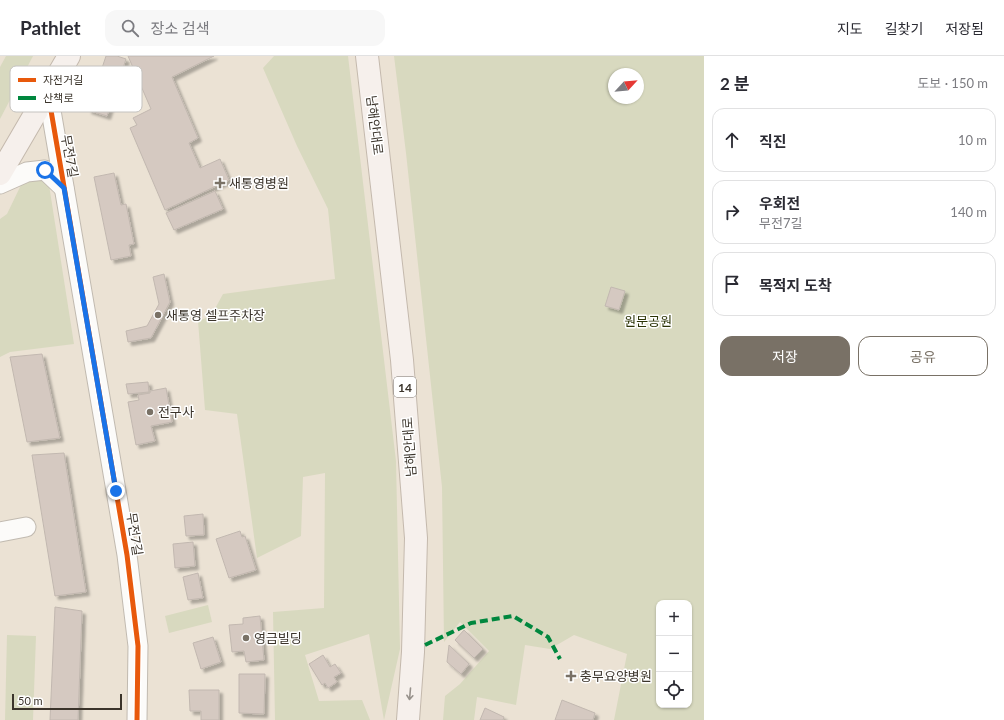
<!DOCTYPE html>
<html lang="ko">
<meta charset="utf-8">
<style>
:root{--surface:#fff;--page:#f7f7f7;--text:#2b2b33;--muted:#7c7c81;--line:#e1e1e2;--accent:#797166}
body{margin:0;font-family:Lato,"Noto Sans KR",sans-serif;background:var(--page);color:var(--text)}
.controls{position:absolute;right:12px;bottom:12px;display:grid;overflow:hidden;border-radius:8px;box-shadow:0 1px 3px #0004}
.controls button{width:36px;height:36px;display:grid;place-items:center;padding:0;border:0;border-bottom:1px solid var(--line);background:var(--surface);color:var(--text);font:20px sans-serif}
.compass{position:absolute;left:608px;top:12px;width:36px;height:36px;border-radius:50%;background:var(--surface);box-shadow:0 1px 3px #0004;rotate:64deg}
.scale{position:absolute;left:12px;bottom:10px;width:110px;box-sizing:border-box;padding-left:4px;border:2px solid #3b342b;border-top:0;font-size:11px;line-height:14px;white-space:nowrap;color:#3b342b;-webkit-text-stroke:3px #fff;paint-order:stroke}
.stop{position:absolute;width:12px;height:12px;margin:-9px;border:3px solid #1a73e8;border-radius:50%;background:#fff}
.stop.end{background:#1a73e8;border-color:#fff;box-shadow:0 1px 4px #0008}
.list{margin:0;padding:0;list-style:none}
h2{display:flex;justify-content:space-between;align-items:center;height:52px;margin:0;padding:0 16px;font-size:17px}
h2 small{font-size:13px;font-weight:400;color:var(--muted)}
.list li{display:grid;grid-template-columns:26px 1fr auto;gap:12px;align-items:center;box-sizing:border-box;height:64px;margin:0 8px 8px;padding:0 8px;border:1px solid var(--line);border-radius:12px}
.list b{display:block;font-size:15px;white-space:nowrap}
.list p{margin:0;font-size:13px;white-space:nowrap;color:var(--muted)}
.list em{font-size:13px;font-style:normal;color:var(--muted)}
.actions{display:flex;gap:8px;padding:12px 16px}
.actions a{flex:1;padding:9px 0;border:1px solid var(--accent);border-radius:12px;text-align:center;font-size:14px;color:var(--accent)}
.actions .main{background:var(--accent);color:#fff}
.icon{flex:none;width:22px;height:22px;fill:none;stroke:currentColor;stroke-width:2;stroke-linecap:round;stroke-linejoin:round}
.map{position:relative;flex:none;width:704px;height:664px;overflow:hidden}
header{display:flex;align-items:center;gap:24px;box-sizing:border-box;height:56px;padding:0 20px;background:var(--surface);border-bottom:1px solid var(--line)}
header strong{font-size:19px}
nav{display:flex;gap:22px;margin-inline-start:auto;font-size:14px}
.search{width:280px;height:36px;background:var(--page);display:flex;align-items:center;gap:10px;box-sizing:border-box;padding:0 14px;border-radius:12px;color:var(--muted);font-size:15px}
main{display:flex}
aside{flex:1;background:var(--surface)}
.map>svg:first-child{display:block}
</style>
<header>
<strong>Pathlet</strong>
<div class="search"><svg class="icon" aria-label="search" viewBox="0 0 24 24"><circle cx="10" cy="10" r="6"/><path d="M15 15l6 6"/></svg>장소 검색</div>
<nav><a>지도</a><a>길찾기</a><a>저장됨</a></nav>
</header>
<main>
<div class="map">
<svg width="704" height="664" viewBox="0 0 704 664">
<defs>
<filter id="shadow"><feDropShadow dx="3.5" dy="3.5" stdDeviation="1" flood-color="#0004"/></filter>
</defs>
<rect width="100%" height="100%" fill="#ebe2d4"/>
<g fill="#d8d9bf" fill-rule="evenodd">
<path d="M6,0H33L0,63V11Z"/>
<path d="M274,0H348L396,405L400,593L384,664L369,578L305,599L319,645L362,644L370,664H275L273,556L324,552L325,417L303,421L301,480L257,502L237,358L205,354L198,265L211,260L223,238L335,223L328,153L297,90L263,12Z"/>
<path d="M394,0H704V664H614L627,598L574,579L550,593L525,589L516,649L477,641L474,664H443L445,640L460,628L489,595L460,566L444,586L442,431L406,97ZM614,18H638V42H614ZM659,547H689V649H659Z"/>
<path d="M37,122L49,129L74,288L10,296L0,301V163L7,158L21,129Z"/>
<path d="M208,549L212,566L169,577L165,560Z"/>
<path d="M7,579L36,580L33,664H5Z"/>
</g>
<g fill="#d5c9c1" stroke="#c2b8b0" filter="url(#shadow)">
<path d="M106,0H117L126,3L107,60L88,54Z"/>
<path d="M128,0H214L172,21L198,82L189,87L200,112L220,103L229,124L165,154L130,72L137,69L133,62L151,53Z"/>
<path d="M114,117L121,149L126,148L134,188L129,189L131,200L111,204L94,121Z"/>
<path d="M215,135L223,153L174,174L166,157Z"/>
<path d="M164,218L170,246L151,282L128,286L126,275L147,270L159,248L153,221Z"/>
<path d="M611,231L625,235L619,254L605,250Z"/>
<path d="M42,298L60,382L27,386L10,301Z"/>
<path d="M148,326L149,336L128,338L126,328Z"/>
<path d="M166,332L172,366L151,370L155,385L136,389L128,346L139,344L138,339L150,337V335Z"/>
<path d="M64,397L86,536L55,540L32,399Z"/>
<path d="M203,458L204,479L186,480L184,460Z"/>
<path d="M240,475L242,481L245,480L256,514L229,522L216,483Z"/>
<path d="M193,486L195,510L175,512L173,488Z"/>
<path d="M198,517L203,542L188,544L183,521Z"/>
<path d="M55,551L82,555L78,664H50Z"/>
<path d="M260,560L264,604L246,606L244,595L232,596L229,569L243,568V562Z"/>
<path d="M464,574L483,593L474,602L455,584Z"/>
<path d="M213,581L221,606L201,613L193,587Z"/>
<path d="M449,589L469,608L461,618L447,606Z"/>
<path d="M323,599L330,611L335,608L341,617L334,621L337,626L328,632L325,627L322,629L309,608Z"/>
<path d="M239,618H265L264,658L239,657Z"/>
<path d="M189,634H219V664H201V655H190Z"/>
<path d="M562,644L595,657L593,664H555Z"/>
<path d="M485,652L504,661L503,664H480Z"/>
</g>
<g fill="none" stroke-linecap="round" stroke-linejoin="round">
<defs>
<g id="minor">
<path d="M48,37L127,499L138,590L137,664"/>
<path d="M0,128L27,116L45,114L64,132"/>
<path d="M0,476L26,471"/>
</g>
<g id="major">
<path d="M367,0L402,304L416,482L413,596L408,664"/>
<path d="M0,118L69,0"/>
</g>
</defs>
<use href="#minor" stroke="#c1bab0" stroke-width="21"/>
<use href="#major" stroke="#c4b9ad" stroke-width="24"/>
<use href="#minor" stroke="#fcfbf9" stroke-width="19"/>
<use href="#major" stroke="#f6f0ec" stroke-width="22"/>
<path stroke="#00873e" stroke-width="4" stroke-dasharray="8 4" stroke-linecap="butt" d="M425,589L471,567L513,560L548,581L560,603"/>
<defs>
<path id="cycleway" d="M48,37L127,499L138,590L137,664"/>
</defs>
<use href="#cycleway" stroke="#fff" stroke-width="8"/>
<use href="#cycleway" stroke="#e8590c" stroke-width="5"/>
</g>
<defs><path id="oneway-shaft" d="M-6 0H5M1.5-3L5.5 0L1.5 3" fill="none" stroke-width="1.6" stroke-linecap="round" stroke-linejoin="round"/></defs>
<use stroke="#98928c" href="#oneway-shaft" transform="translate(410 638) rotate(95)"/>
<g fill="none" stroke-linecap="round" stroke-linejoin="round">
<path stroke="#1a73e8" stroke-width="5" d="M45,114L64,132L116,435"/>
</g>
<g fill="#797166" stroke="#fff" stroke-width="1.5">
<path d="M218 121h4v4h4v4h-4v4h-4v-4h-4v-4h4z"/>
<circle cx="158" cy="259" r="4"/>
<circle cx="150" cy="356" r="4"/>
<circle cx="246" cy="582" r="4"/>
<path d="M569 614h4v4h4v4h-4v4h-4v-4h-4v-4h4z"/>
</g>
<g text-anchor="middle" dominant-baseline="central" stroke-width="3" stroke-linejoin="round" paint-order="stroke">
<rect fill="#fff" stroke="#76716b" stroke-width="1" x="394" y="321" width="22" height="20" rx="3"/>
<g font-size="12" font-weight="bold" fill="#3b342b">
<text x="405" y="331">14</text>
</g>
<g font-size="13" fill="#3b342b" stroke="#fff">
<text transform="translate(375 69) rotate(83)">남해안대로</text>
<text transform="translate(70 100) rotate(80)">무전7길</text>
<text transform="translate(409 391) rotate(-94)">남해안대로</text>
<text transform="translate(135 478) rotate(81)">무전7길</text>
</g>
<g font-size="13" fill="#3b342b" stroke="#fff" text-anchor="start">
<text x="229" y="127">새통영병원</text>
<text x="166" y="259">새통영 셀프주차장</text>
<text x="158" y="356">전구사</text>
<text x="254" y="582">영금빌딩</text>
<text x="580" y="620">충무요양병원</text>
</g>
<g font-size="13" fill="#2b3305" stroke="#fff">
<text x="648" y="265">원문공원</text>
</g>
</g>
<rect x="10" y="10" width="132" height="46" rx="6" fill="#fff" stroke="#c4c2bf" stroke-width="1"/>
<rect x="18" y="22" width="18" height="4" fill="#e8590c"/>
<rect x="18" y="40" width="18" height="4" fill="#00873e"/>
<g font-size="11" fill="#3b342b">
<text x="43" y="28">자전거길</text>
<text x="43" y="46">산책로</text>
</g>
</svg>
<div class="controls">
<button>+</button>
<button>−</button>
<button><svg class="icon" aria-label="locate" viewBox="0 0 24 24"><circle cx="12" cy="12" r="6"/><path d="M12 2v4M12 18v4M2 12h4M18 12h4"/></svg></button>
</div>
<svg class="compass" viewBox="-18 -18 36 36"><path d="M0-13l5 13h-10z" fill="#e53935"/><path d="M0 13l5-13h-10z" fill="#7c7c81"/></svg>
<div class="scale">50 m</div>
<div class="stop" style="left:45px;top:114px"></div>
<div class="stop end" style="left:116px;top:435px"></div>
</div>
<aside>
<h2>2 분<small>도보 · 150 m</small></h2>
<ul class="list">
<li><svg class="icon" aria-label="ahead" viewBox="0 0 24 24"><path d="M12 20V5M6 11l6-6 6 6"/></svg><div><b>직진</b></div><em>10 m</em></li>
<li><svg class="icon" aria-label="right" viewBox="0 0 24 24"><path d="M7 20v-9h11M14 6l5 5-5 5"/></svg><div><b>우회전</b><p>무전7길</p></div><em>140 m</em></li>
<li><svg class="icon" aria-label="arrive" viewBox="0 0 24 24"><path d="M6 21V4h12l-3 4 3 4H6"/></svg><div><b>목적지 도착</b></div></li>
</ul>
<div class="actions"><a class="main">저장</a><a>공유</a></div>
</aside>
</main>
